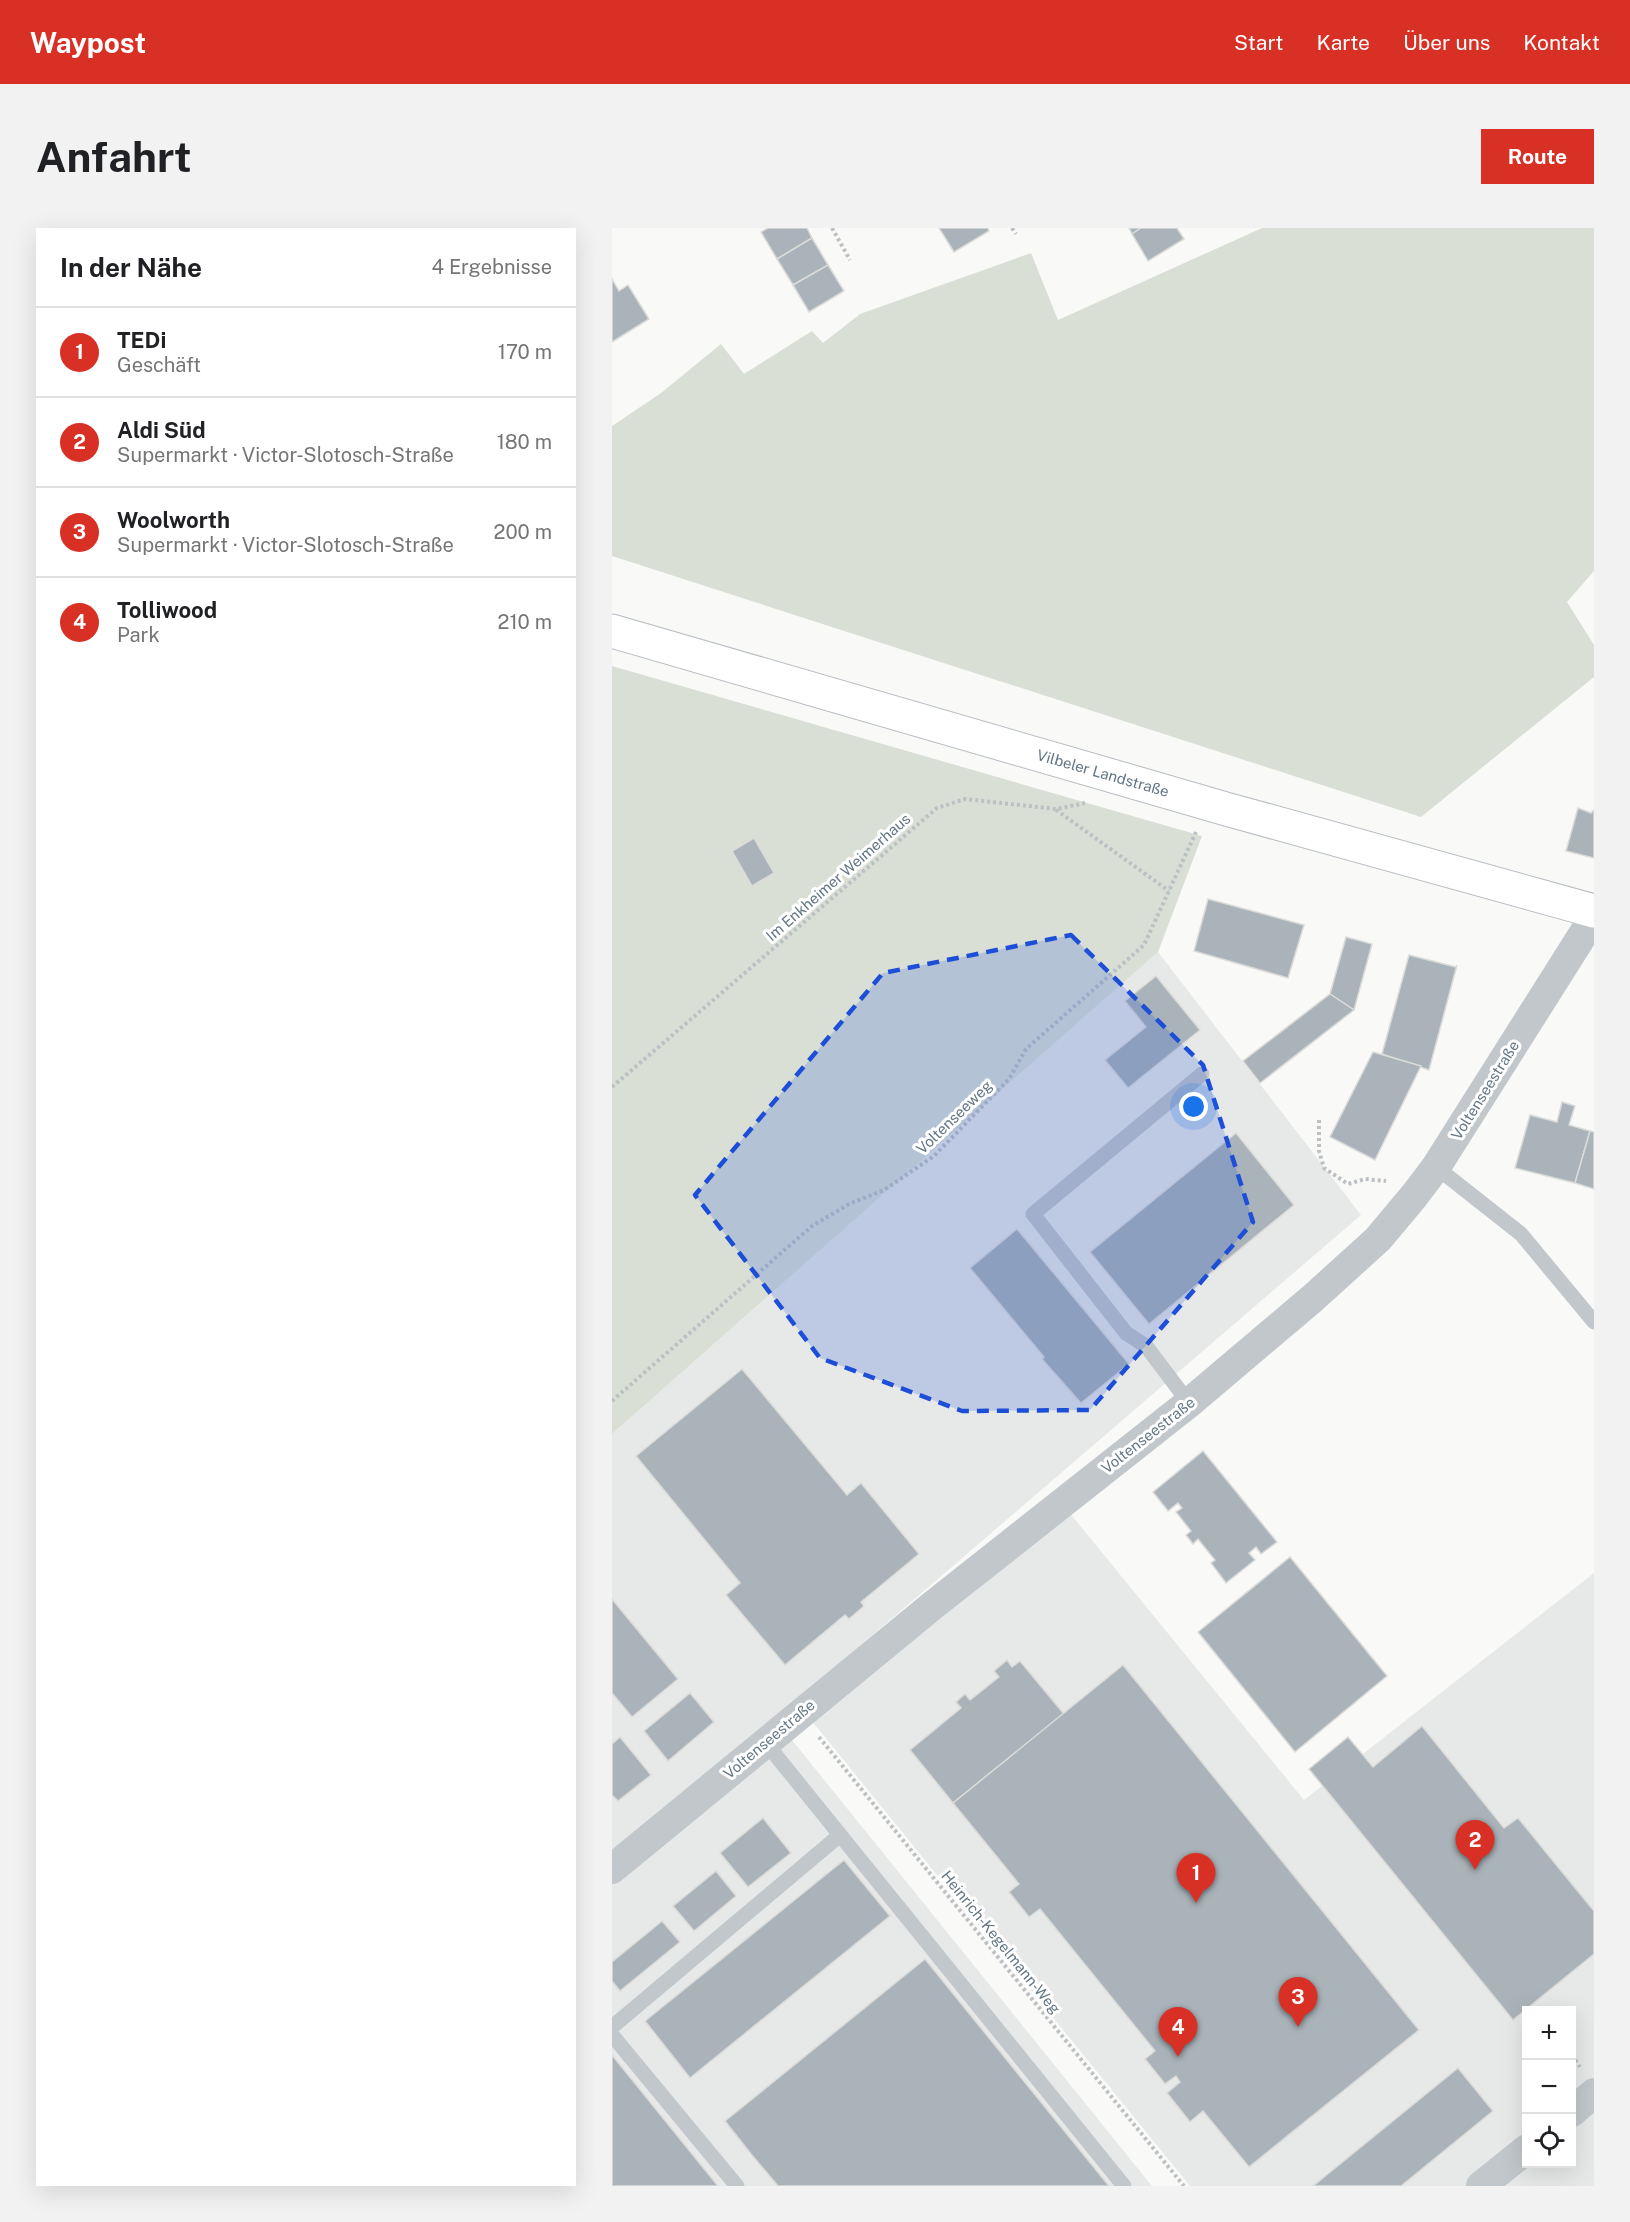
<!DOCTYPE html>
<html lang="de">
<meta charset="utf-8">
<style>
:root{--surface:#fff;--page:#f2f2f2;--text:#202124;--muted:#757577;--line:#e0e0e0;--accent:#d93025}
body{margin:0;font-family:"Public Sans",sans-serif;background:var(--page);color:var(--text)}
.controls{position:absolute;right:18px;bottom:18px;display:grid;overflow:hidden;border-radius:0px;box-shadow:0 6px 24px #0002}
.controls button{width:54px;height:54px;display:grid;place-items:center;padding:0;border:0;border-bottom:2px solid var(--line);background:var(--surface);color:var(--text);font:30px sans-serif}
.you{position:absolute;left:582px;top:879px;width:21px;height:21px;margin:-15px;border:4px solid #fff;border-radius:50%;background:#1a73e8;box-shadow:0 0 0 9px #1a73e833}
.badge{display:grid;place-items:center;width:39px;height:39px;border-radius:50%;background:var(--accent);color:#fff;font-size:20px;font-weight:700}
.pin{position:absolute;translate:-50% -50px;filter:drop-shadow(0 2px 3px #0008)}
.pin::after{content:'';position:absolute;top:32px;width:21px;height:18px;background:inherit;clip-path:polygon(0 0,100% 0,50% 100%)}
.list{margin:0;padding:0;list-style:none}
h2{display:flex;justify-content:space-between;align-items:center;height:78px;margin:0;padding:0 24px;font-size:26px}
h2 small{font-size:20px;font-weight:400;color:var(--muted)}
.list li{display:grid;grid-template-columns:39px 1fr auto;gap:18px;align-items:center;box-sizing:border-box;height:90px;padding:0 24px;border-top:2px solid var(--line)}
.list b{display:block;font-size:22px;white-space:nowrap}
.list p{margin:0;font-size:20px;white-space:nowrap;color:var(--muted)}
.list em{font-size:20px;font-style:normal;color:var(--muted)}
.icon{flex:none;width:33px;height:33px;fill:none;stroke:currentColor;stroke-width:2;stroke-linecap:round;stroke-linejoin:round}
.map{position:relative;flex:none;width:982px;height:1958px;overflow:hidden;border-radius:0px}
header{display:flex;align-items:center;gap:36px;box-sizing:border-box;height:84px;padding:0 30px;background:var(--accent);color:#fff}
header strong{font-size:28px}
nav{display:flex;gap:33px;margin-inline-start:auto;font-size:21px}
.intro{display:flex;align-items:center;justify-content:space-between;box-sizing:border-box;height:144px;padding:0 36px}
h1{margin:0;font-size:42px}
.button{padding:15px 27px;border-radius:0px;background:var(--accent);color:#fff;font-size:21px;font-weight:700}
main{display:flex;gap:36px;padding:0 36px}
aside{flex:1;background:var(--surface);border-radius:0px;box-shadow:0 6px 24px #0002}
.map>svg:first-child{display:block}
</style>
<header>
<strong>Waypost</strong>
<nav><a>Start</a><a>Karte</a><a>Über uns</a><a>Kontakt</a></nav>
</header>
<div class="intro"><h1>Anfahrt</h1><a class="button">Route</a></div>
<main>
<aside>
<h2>In der Nähe<small>4 Ergebnisse</small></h2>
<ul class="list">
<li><span class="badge">1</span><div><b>TEDi</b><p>Geschäft</p></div><em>170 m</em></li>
<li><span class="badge">2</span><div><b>Aldi Süd</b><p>Supermarkt · Victor-Slotosch-Straße</p></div><em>180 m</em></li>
<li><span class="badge">3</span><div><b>Woolworth</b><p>Supermarkt · Victor-Slotosch-Straße</p></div><em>200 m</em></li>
<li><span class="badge">4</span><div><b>Tolliwood</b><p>Park</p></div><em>210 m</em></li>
</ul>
</aside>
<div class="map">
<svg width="982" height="1958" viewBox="0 0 982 1958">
<rect width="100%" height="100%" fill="#f9f9f7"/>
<g fill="#e7e9e8" fill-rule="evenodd">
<path d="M546,724L749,987L163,1491L540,1958H0V1206Z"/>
<path d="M452,1278L692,1572L982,1345V1958H578L195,1487ZM915,1782H960V1936H915Z"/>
</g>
<g fill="#dadfd6">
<path d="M650,0H982V343L955,374L982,417V449L809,589L0,328V198L49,165L109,116L132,146L200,103L211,115L248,86L419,25L446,92Z"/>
<path d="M0,438L590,608L546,724L0,1206Z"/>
</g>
<g fill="#a9b3b9" stroke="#dbdbd9" stroke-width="1.5">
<path d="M156,0H195L200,10L165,31L149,4Z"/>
<path d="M327,0H376L377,3L342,24Z"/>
<path d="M517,0H529L520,6Z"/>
<path d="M529,0H565L572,11L536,33L520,6Z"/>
<path d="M200,10L216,37L181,57L165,31Z"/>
<path d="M216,37L232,63L197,84L181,57Z"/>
<path d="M0,51L7,63L16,57L37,91L0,114Z"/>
<path d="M966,580L979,585L982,582V630L954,623Z"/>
<path d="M142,610L162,645L140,658L120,623Z"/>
<path d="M596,671L692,697L676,750L582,723Z"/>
<path d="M734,709L760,716L742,782L718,766Z"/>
<path d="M797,727L844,739L845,737L817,842L770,826Z"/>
<path d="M544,748L588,802L516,860L493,832L534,799L513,773Z"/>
<path d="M718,766L742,782L648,855L631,833Z"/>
<path d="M761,824L809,838L763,932L718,909Z"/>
<path d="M950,874L963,878L957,897L978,903L963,955L903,940L918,887L945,894Z"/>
<path d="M978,903L982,904V961L963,955Z"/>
<path d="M624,905L682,977L537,1096L478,1024Z"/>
<path d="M405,1001L517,1136L469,1175L430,1131L432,1129L358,1040Z"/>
<path d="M130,1141L235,1267L249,1255L307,1326L249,1374L252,1378L237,1391L233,1387L173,1437L114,1367L128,1355L24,1228Z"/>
<path d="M591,1223L665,1314L649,1326L644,1319L637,1325L643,1332L614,1355L599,1335L603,1332L586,1311L581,1316L574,1307L579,1303L564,1284L570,1280L566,1275L556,1283L541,1264Z"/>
<path d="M678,1329L775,1448L683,1524L586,1404Z"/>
<path d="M0,1371L66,1451L20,1489L0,1465Z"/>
<path d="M395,1432L400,1439L408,1433L452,1486L341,1575L298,1522L349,1480L344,1474L353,1466L358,1472L387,1449L382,1443Z"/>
<path d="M511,1437L807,1802L637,1939L591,1883L578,1894L555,1865L568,1854L564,1848L553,1856L533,1831L543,1823L428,1681L417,1689L397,1664L407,1656L341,1575Z"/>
<path d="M78,1465L102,1494L56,1533L32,1503Z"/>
<path d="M810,1498L892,1600L906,1590L982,1683V1726L901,1792L697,1541L736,1509L761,1539Z"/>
<path d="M8,1509L39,1547L6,1573L0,1567V1516Z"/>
<path d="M151,1590L179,1625L136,1659L108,1625Z"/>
<path d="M232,1632L278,1688L78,1850L33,1793Z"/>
<path d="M104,1643L124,1668L82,1703L61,1678Z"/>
<path d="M50,1693L68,1714L8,1763L0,1753V1734Z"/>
<path d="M313,1731L497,1958H166L139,1926L113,1893Z"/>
<path d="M0,1827L106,1958H0Z"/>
<path d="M846,1840L881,1883L789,1958H701Z"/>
</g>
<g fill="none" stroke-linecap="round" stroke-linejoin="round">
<defs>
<path id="secondary" d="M0,403L614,581L982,683"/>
</defs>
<use href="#secondary" stroke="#b7bdc2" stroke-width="35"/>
<g stroke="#bcc0c3" stroke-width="4" stroke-dasharray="3 3" stroke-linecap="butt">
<path d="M220,0L238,32"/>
<path d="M400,0L404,6"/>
<path d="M444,582L557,663"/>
<path d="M0,859L325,580L353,571L444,581L473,575"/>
<path d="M707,892V923L712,940L736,956L753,951L774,953"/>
<path d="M0,1173L200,998L237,976L272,962L322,928L397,851L414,821L532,717L584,604"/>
<path d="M207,1509L572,1958"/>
<path d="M960,1827L968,1839"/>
</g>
<g stroke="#c2c7cb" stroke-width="15">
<path d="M824,939L909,1006L982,1094"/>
<path d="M577,1175L534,1118L514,1105L421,986L590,846"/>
<path d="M153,1514L512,1958"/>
<path d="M0,1799L228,1607"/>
<path d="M0,1807L125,1958"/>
</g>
<g stroke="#c2c7cb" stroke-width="30">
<path d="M0,1641L320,1378L577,1175L701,1070L766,1011L802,968L824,939L982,689"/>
<path d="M960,1884L982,1865"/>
<path d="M869,1958L915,1921"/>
</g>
<use href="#secondary" stroke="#fff" stroke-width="33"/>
</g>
<path fill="#1d4ed8" fill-opacity="0.2" stroke="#1d4ed8" stroke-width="4.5" stroke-dasharray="12 8" stroke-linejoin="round" d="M459,707L591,837L641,994L478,1182L350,1183L208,1130L83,967L271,745Z"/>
<g text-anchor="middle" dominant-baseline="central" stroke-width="6" stroke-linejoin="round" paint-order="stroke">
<g font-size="15" fill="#637784" stroke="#fff">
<text transform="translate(491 545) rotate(16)">Vilbeler Landstraße</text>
<text transform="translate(226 649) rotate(-41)">Im Enkheimer Weimerhaus</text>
<text transform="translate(873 862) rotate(-58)">Voltenseestraße</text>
<text transform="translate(342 889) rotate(-44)">Voltenseeweg</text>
<text transform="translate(536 1207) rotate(-38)">Voltenseestraße</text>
<text transform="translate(157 1511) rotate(-40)">Voltenseestraße</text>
<text transform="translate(389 1714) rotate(51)">Heinrich-Kegelmann-Weg</text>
</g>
</g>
</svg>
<div class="controls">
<button>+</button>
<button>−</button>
<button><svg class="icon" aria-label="locate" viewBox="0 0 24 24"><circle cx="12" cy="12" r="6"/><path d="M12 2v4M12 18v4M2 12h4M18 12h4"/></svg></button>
</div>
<div class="you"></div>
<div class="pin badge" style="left:584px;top:1675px">1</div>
<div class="pin badge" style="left:863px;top:1642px">2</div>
<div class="pin badge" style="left:686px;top:1799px">3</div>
<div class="pin badge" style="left:566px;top:1829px">4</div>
</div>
</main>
